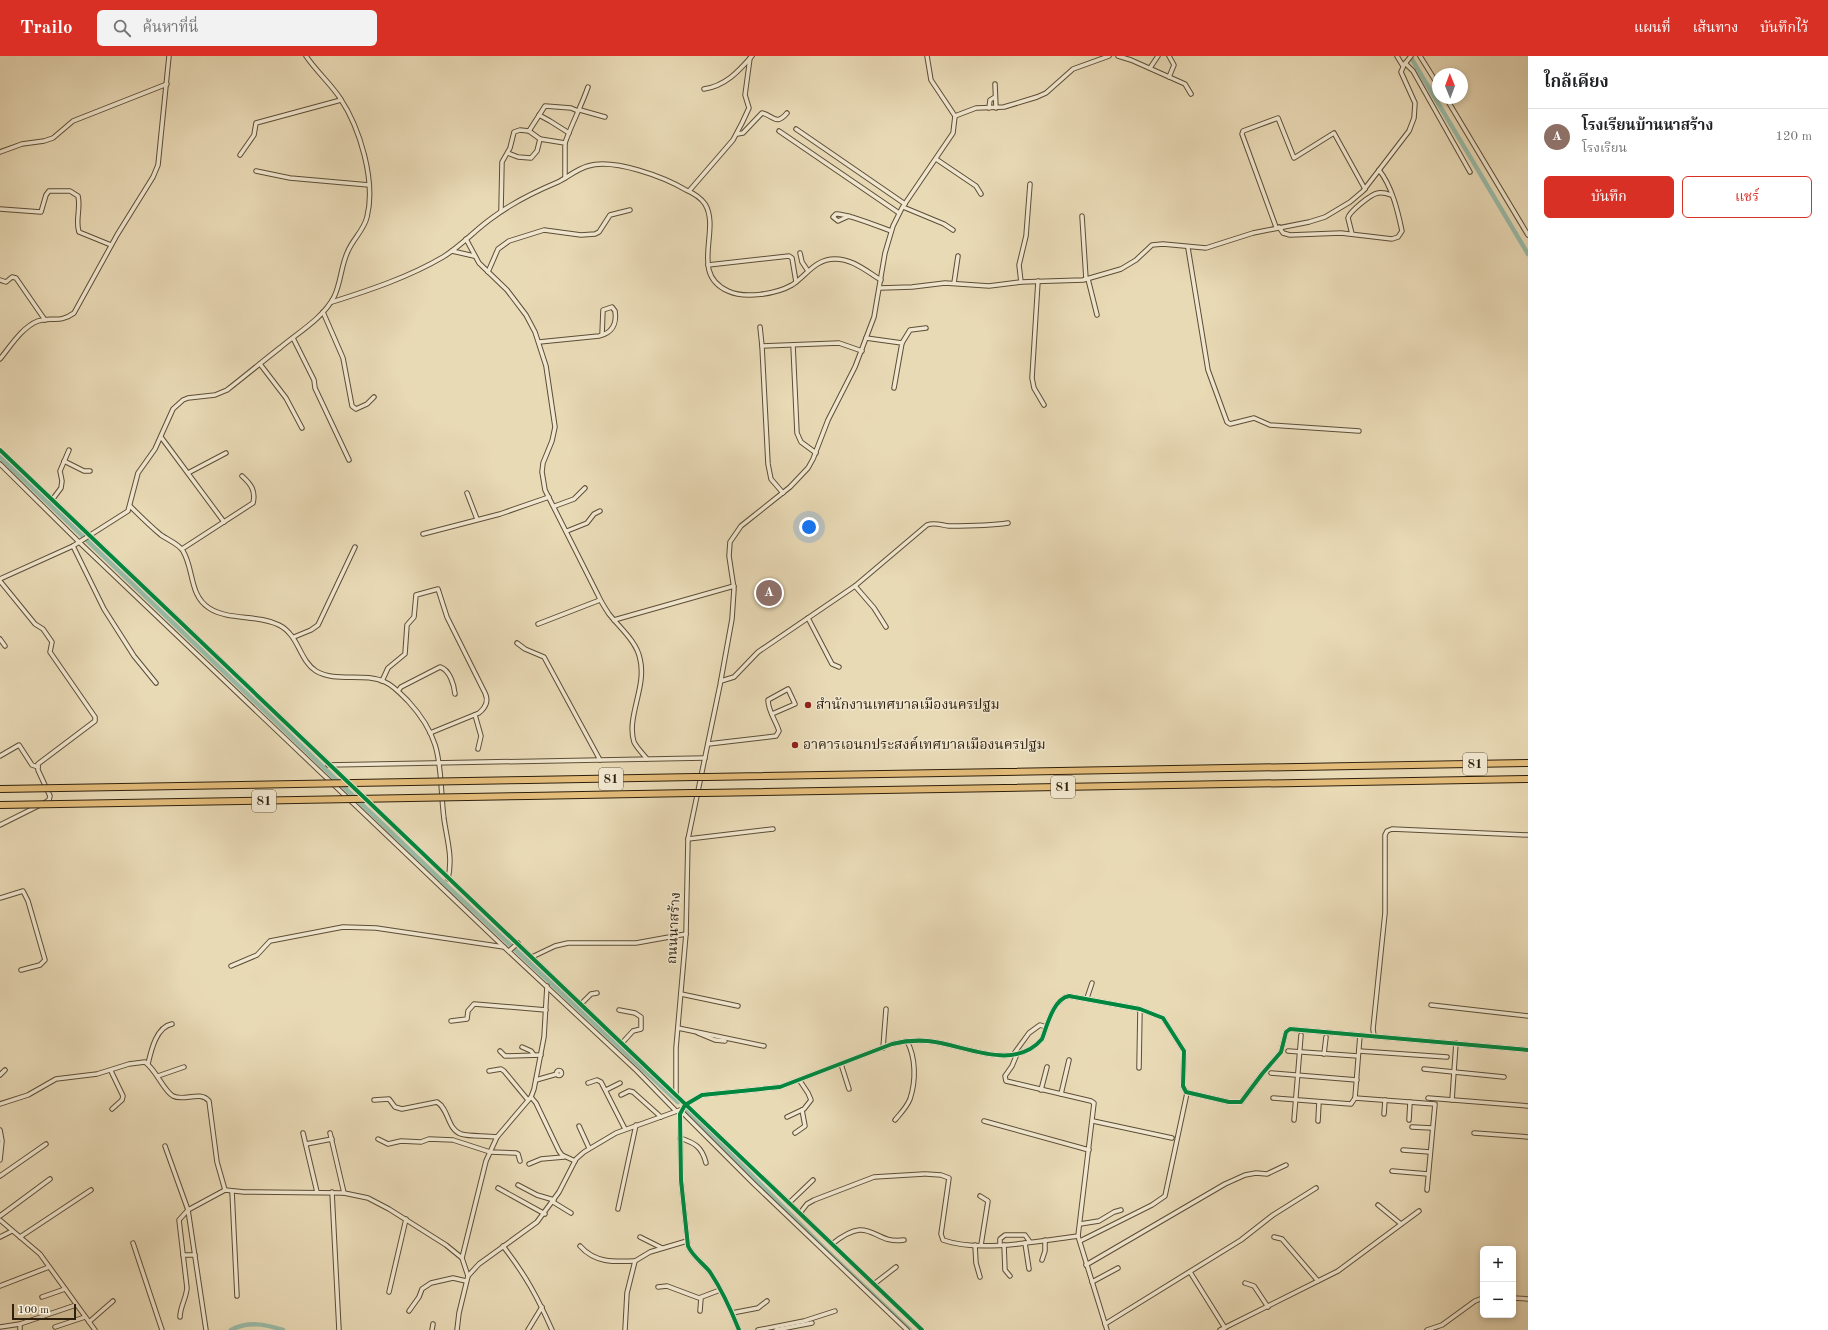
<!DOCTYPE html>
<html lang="th">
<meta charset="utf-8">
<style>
:root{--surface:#fff;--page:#f2f2f2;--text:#202124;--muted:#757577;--line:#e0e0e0;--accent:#d93025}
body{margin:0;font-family:"Old Standard TT","Noto Serif Thai",serif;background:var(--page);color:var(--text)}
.controls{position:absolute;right:12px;bottom:12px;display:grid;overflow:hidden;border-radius:6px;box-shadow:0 2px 6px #0003}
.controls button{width:36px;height:36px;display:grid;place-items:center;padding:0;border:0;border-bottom:1px solid var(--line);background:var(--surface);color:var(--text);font:20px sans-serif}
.compass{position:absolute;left:1432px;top:12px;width:36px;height:36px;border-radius:50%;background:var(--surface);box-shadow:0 2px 6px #0003;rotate:359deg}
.scale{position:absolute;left:12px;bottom:10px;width:64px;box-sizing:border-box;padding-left:4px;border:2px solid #2d1f0b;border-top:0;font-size:11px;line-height:14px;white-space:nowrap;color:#2d1f0b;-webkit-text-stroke:3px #f1e7d0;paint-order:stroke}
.you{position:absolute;left:809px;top:471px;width:14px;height:14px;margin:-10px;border:3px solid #fff;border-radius:50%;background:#1a73e8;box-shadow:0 0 0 6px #1a73e833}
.badge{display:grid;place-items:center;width:26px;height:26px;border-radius:50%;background:var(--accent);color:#fff;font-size:13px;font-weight:700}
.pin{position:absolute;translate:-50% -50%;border:2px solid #fff;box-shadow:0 1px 4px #0006}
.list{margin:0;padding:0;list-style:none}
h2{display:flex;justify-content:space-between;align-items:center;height:52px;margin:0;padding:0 16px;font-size:17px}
h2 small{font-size:13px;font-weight:400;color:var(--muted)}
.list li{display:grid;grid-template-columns:26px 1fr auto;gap:12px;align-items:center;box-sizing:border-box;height:56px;padding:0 16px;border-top:1px solid var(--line)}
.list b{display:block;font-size:15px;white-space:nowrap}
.list p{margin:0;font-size:13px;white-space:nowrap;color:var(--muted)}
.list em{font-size:13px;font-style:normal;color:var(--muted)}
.actions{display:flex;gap:8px;padding:12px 16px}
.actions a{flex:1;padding:9px 0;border:1px solid var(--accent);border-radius:6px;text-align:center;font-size:14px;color:var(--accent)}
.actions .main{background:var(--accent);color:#fff}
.icon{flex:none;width:22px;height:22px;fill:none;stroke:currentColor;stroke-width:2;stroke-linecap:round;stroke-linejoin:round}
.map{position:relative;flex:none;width:1528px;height:1274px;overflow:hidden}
header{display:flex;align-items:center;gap:24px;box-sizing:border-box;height:56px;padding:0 20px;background:var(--accent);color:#fff}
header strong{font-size:19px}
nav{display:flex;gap:22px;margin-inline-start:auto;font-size:14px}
.search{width:280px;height:36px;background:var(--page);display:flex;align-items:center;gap:10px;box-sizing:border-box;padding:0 14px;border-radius:6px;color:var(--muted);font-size:15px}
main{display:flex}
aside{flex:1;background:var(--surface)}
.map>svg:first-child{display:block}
</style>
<header>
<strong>Trailo</strong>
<div class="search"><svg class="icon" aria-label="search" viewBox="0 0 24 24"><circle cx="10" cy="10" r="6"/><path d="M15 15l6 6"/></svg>ค้นหาที่นี่</div>
<nav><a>แผนที่</a><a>เส้นทาง</a><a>บันทึกไว้</a></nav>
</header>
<main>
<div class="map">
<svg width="1528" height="1274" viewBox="0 0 1528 1274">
<rect width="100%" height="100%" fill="#e9dab6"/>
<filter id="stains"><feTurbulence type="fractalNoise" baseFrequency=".005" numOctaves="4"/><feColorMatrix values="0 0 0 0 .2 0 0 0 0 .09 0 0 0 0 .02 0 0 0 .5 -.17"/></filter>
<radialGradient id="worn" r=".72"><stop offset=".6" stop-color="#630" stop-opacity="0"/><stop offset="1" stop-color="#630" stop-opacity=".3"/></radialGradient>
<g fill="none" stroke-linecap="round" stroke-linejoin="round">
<g stroke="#99bba8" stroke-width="4.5">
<path d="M1410,0L1528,198"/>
<path d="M0,401L444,827L678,1046"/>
<path d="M686,1054L828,1196L910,1274"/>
<path d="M231,1274C248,1265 265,1268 283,1274"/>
</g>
<defs>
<g id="minor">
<path d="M1118,0L1131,4L1185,28L1191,38"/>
<path d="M1169,0L1174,9L1169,21"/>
<path d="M1397,0L1403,10"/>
<path d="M1420,0L1438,29"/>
<path d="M1405,7L1413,15L1470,116"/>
<path d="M1150,12L1158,0"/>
<path d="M995,28L996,52"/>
<path d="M704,33C725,30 738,16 752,0"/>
<path d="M1446,42L1528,179"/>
<path d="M989,52L990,44L995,41"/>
<path d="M580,54L605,61"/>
<path d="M539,59L550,65L569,77"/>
<path d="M955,60L976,52L1004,51L1037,41L1046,37L1073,13L1109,0"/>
<path d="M796,73L905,148"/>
<path d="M529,75L540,83L565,87V122"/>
<path d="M779,75L899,157"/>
<path d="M737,78L743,77L762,57C774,60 776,70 787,57"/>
<path d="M565,87C572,67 581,51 588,31"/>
<path d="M0,96L22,88L44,85L53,82L73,65L167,28"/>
<path d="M508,97L518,101L531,102L537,95L540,83"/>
<path d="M240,99L254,79L256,67L341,44"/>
<path d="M936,103L976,130L981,138"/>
<path d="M256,115L290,122L369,129"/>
<path d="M689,135L733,84L742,67L749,52L745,39L750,2"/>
<path d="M903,151L944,168L953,174"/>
<path d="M0,153L41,156L46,139L49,135H70L78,140C81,152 75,165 79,176L111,189"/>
<path d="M501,155L502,106L510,92L514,76L520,74L529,75L545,50L571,52L578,55"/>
<path d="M849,160L838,165L833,161L836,158C846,157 880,171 891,175"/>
<path d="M1082,160L1086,223"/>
<path d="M1276,171L1242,78L1243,75L1278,62L1294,102L1334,77L1365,133"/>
<path d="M1279,171L1283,177L1290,179L1341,177L1392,183L1398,181L1402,175C1398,156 1392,130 1379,114"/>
<path d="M1352,178L1348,162C1349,156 1371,138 1378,137C1383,136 1386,137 1391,139"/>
<path d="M466,183L479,207L507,234L526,259L535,276L546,310L555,371L552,385L543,407L542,416L545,434L598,539C601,546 605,552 609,558C620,572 637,586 640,603C647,631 626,661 634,686C637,692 643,698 647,703"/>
<path d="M1188,192L1208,314L1227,366L1230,368L1254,362L1270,369L1359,375"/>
<path d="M452,195L474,200"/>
<path d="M800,197L802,206L808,215"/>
<path d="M708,209L789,200L792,202L796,226"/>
<path d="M488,216L498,193L509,185L544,174L581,179L595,178L599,176L610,159L630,154"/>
<path d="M1088,223L1097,259"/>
<path d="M0,224L6,226L12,221L16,222L45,264"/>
<path d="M1038,225L1032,322L1034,332L1044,349"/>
<path d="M1021,226L1019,209L1026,180L1030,128"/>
<path d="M954,227L958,200"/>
<path d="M880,232L912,231L945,227L989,230L1021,226L1083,224L1121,213L1136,204L1152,189L1163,188L1206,192L1253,177L1309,166L1325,161L1350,146L1363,135L1409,75L1414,62L1415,47L1401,16L1404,9L1411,0"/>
<path d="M332,246C370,234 409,221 443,201C461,190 475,174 492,162C512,147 534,136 558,126C568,121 577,113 588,110C614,102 664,121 686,134C693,137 701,142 705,148C721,174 689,218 728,235C745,243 776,238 792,229C807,219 815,203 835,203C853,203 866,215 881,224"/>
<path d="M323,256L343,302L352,350L356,353L367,348L374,341"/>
<path d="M760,271L762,290"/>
<path d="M293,282L314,324L315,332L349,404"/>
<path d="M866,282L902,287L894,332"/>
<path d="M539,286L599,280C612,277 617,268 615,255L612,251L603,254L602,279"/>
<path d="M902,287L910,274L926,272"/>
<path d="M793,289L797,377L801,386L816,397"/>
<path d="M0,303C10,291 22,271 38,265C52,260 59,268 74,257L117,179L153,121L158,109L169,0"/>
<path d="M260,308L286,342L302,372"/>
<path d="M161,381L224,466"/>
<path d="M0,394L922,1274"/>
<path d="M64,405L84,415H90"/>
<path d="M0,408L79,486L504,891"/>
<path d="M188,417L226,397"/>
<path d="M467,437L477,463"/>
<path d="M783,437L771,423L768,408L762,290L839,287L862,295"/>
<path d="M52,444L61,432L62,425L60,415L69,394"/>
<path d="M130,450C140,460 150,470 161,479C168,484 179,488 183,495C194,513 189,539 209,552C229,565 257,558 279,569C299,579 299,604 316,615C336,627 364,616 385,626C394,630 401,638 408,645C446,686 438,713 444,763C447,784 453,801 448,823"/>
<path d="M555,450L574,443L585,432"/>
<path d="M567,475L587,467L594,458L600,455"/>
<path d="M423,478L500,458L549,441"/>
<path d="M73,490L104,553L134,600L156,627"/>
<path d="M182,493L253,447C256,435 251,428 242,420"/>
<path d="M0,523L73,490L128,455L138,417L155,393L173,353L183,344L188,342L215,339L227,334C245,320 263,305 281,291C299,276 323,262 334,241C341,227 341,209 348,195C353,183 364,174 367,161C376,125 360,72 340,42C330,27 316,15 306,0"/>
<path d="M0,525L35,568L43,573L52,586L50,596L95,661V665L38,708V714L50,740L49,744L44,747"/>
<path d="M855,530L874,552L886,571"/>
<path d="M808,562L832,608L839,611"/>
<path d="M614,564L734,530"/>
<path d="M538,568L600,544"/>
<path d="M294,581L311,574L318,569L355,491"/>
<path d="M0,583L5,590"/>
<path d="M517,587L525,593L544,601L600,704"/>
<path d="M382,625L388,612L405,598L407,569L414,561L416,539L438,533L447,561L485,637C489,645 485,652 479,657L430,677"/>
<path d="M721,625L734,621L758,596L855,530L927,469C934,466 941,469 949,470C968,470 989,470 1008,467"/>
<path d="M398,635L401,631L440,611C450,614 454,629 455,638"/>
<path d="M475,659L481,680L478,693"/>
<path d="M708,688L776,680L779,675C776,665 768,655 768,644L788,633L795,648L772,658"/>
<path d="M0,700L19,689L32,709L38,711"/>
<path d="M328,709L705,702"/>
<path d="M0,769L38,750"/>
<path d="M688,783L773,773"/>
<path d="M0,842L23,835L28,845L45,904L40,909L21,914"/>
<path d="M509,895L518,887"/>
<path d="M532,901L555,890L568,887H636L686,878"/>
<path d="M231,910L257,899L270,885L343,871L376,872L504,891L637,1015L676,1055"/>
<path d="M681,938L738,950"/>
<path d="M1087,942L1092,927"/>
<path d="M581,948L591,938L597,937"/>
<path d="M1431,949L1528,960"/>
<path d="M619,954L635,957L641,961V973L633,975L622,987"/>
<path d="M451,965L467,963L468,955L474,948L546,954"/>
<path d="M678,972L764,990"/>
<path d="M698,977L715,984L725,985"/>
<path d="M1374,980L1373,973L1385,857V779L1387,775L1392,773L1528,779"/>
<path d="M522,991L531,995L534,999"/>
<path d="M883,992L886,953"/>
<path d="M500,995L505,1000L541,999"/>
<path d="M1288,995L1358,1000"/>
<path d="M1359,995L1447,1001"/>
<path d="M1017,998L1012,1010L1005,1020L1006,1025L1091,1045L1094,1047L1078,1180L1107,1274"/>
<path d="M1324,998L1326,981"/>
<path d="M1013,999L1029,977L1040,969L1046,971"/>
<path d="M148,1008C151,995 156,971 172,968"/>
<path d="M841,1008L849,1033"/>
<path d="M1139,1012L1140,953"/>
<path d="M1424,1013L1504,1021"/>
<circle cx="559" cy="1017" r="2.5"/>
<path d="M111,1015L123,1040L122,1044L112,1053"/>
<path d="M489,1015L501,1013L504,1015L528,1044"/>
<path d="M1271,1017L1357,1024"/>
<path d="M0,1019L5,1014"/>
<path d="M158,1020L184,1011"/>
<path d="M536,1024L557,1018"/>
<path d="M588,1027L597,1024L601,1026L625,1073"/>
<path d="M606,1034L620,1027"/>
<path d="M1041,1034L1047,1011"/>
<path d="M676,1038V992L686,878L688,783L720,629L732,563L734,533L729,500L730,486L741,470L790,431L808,412L813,403L828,364L855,311L874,261L885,197L893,170L902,152L953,77L955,60L931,24L927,0"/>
<path d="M1061,1038L1069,1004"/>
<path d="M621,1039L629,1035L633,1036L661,1061"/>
<path d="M531,1041L536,1047L559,1095L562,1099L575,1105"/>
<path d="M1273,1042L1351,1048L1355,1042L1360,979"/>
<path d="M1355,1042L1435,1048L1427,1134"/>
<path d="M1428,1042L1528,1050"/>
<path d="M374,1044L389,1043L395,1051L402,1053L437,1046C449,1053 447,1073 461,1078C471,1081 486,1079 497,1081"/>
<path d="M1452,1044L1456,987"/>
<path d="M0,1048L28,1039L56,1023L97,1018L129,1008L145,1006C157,1015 163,1034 173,1040C184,1046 200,1034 209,1045L217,1106L225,1134"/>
<path d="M1384,1058L1385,1044"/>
<path d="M787,1061L804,1053L811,1044L808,1037L800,1025"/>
<path d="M895,1064C900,1058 907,1051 910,1043C916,1025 916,1002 907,985"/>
<path d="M1294,1064L1301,979"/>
<path d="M1409,1064L1410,1046"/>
<path d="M984,1065L1089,1094"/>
<path d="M1093,1065L1172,1082"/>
<path d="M1318,1065L1319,1046"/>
<path d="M579,1070L589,1092"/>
<path d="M1412,1071L1432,1072"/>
<path d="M0,1074L2,1085L0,1104"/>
<path d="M303,1077L317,1136"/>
<path d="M330,1077L344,1137"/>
<path d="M795,1077L805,1070L802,1054"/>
<path d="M1474,1077L1528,1081"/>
<path d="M680,1082C695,1087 702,1091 706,1107"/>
<path d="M378,1083L388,1088L401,1085L421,1086L429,1083L453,1084L490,1096L516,1097L518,1098L520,1105"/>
<path d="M306,1088L332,1083"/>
<path d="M165,1090L188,1154L206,1274"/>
<path d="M1403,1094L1430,1096"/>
<path d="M529,1108L541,1103L564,1101"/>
<path d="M1392,1115L1428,1118"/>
<path d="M926,1118L941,1119L949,1122L941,1178L943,1184C979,1197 1040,1185 1078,1180"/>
<path d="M0,1120L46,1088"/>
<path d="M518,1129L537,1139L554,1144"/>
<path d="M498,1132L545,1158"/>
<path d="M232,1135L237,1240"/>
<path d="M332,1136L339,1274"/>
<path d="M980,1140L988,1145L981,1189"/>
<path d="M553,1146L571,1157"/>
<path d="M789,1147L813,1124"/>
<path d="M1378,1149L1401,1168"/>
<path d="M618,1153L636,1069"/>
<path d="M800,1157L807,1148L814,1144L874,1121L924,1118"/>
<path d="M0,1160L50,1123"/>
<path d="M0,1164L40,1198L95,1274"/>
<path d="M1080,1168L1099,1165L1114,1156L1121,1154"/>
<path d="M0,1181L12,1175"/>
<path d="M20,1181L91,1134"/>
<path d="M640,1181L662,1192"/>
<path d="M1274,1181L1282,1183L1318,1225"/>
<path d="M1080,1185L1152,1149L1165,1140L1187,1037"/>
<path d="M133,1187L162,1274"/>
<path d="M1025,1187L1029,1213"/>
<path d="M832,1188C872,1156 871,1189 904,1184"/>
<path d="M975,1189L976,1207L980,1221"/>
<path d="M1000,1189V1183L1005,1179H1025L1030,1186"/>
<path d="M1004,1189L1005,1214L1010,1220"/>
<path d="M503,1190C526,1220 537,1240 552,1274"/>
<path d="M580,1190C595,1207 614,1206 635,1205"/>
<path d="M183,1199H195"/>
<path d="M1042,1204L1045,1195V1184"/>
<path d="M1086,1209L1225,1128L1245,1119L1256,1117L1267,1118L1286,1109"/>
<path d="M1190,1216L1225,1272"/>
<path d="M468,1220L462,1202L486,1105L497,1081L531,1041L534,1033L544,981L547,930"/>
<path d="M1092,1226L1118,1212"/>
<path d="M1245,1227L1254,1230L1268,1251"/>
<path d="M874,1228L896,1211"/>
<path d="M0,1230L49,1211"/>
<path d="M658,1231L667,1230L699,1242L720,1234"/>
<path d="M389,1236L406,1163"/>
<path d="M42,1241L65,1233"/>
<path d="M1513,1242L1528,1243"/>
<path d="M409,1255L419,1241L422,1233L431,1227L453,1222L466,1225"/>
<path d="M700,1255L701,1242"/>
<path d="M732,1257L758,1252L767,1245"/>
<path d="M180,1261C180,1251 186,1243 187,1232L179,1164L188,1154L225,1134L244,1136L344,1137L368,1142L389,1153L446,1189L462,1202"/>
<path d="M89,1266L113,1245"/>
<path d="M1105,1268L1241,1184L1273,1159L1316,1132"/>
<path d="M0,1271L20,1268"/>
<path d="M55,1271L85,1261"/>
<path d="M20,1274V1268L76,1249"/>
<path d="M432,1274L433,1268"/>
<path d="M457,1274L459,1257L468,1220L479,1208L537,1166L559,1136L576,1103L584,1096L616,1077L680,1054L754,1128L907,1274"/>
<path d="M528,1274L542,1251"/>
<path d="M625,1274L627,1237L635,1205L650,1196L687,1185"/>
<path d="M739,1274C731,1254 722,1234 710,1216C703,1207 693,1201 688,1190L681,1124L680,1058L685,1049L702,1039L780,1031L892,988C904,985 916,984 928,985C963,988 1013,1017 1042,983C1047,970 1053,943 1069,940L1140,953L1163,962L1184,995L1183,1030L1186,1036L1229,1046H1241L1262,1018L1281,996L1286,976L1290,973L1528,994"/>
<path d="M758,1274L804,1265L835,1255"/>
<path d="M776,1274L812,1267"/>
<path d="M1220,1274L1338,1215L1419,1155"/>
<path d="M1427,1274L1442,1269L1475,1245L1483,1242"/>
</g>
<g id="motorway">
<path d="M707,721L1528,707"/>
<path d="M528,724L695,721"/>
<path d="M704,737L1528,723"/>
<path d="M528,740L691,737"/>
</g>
</defs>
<use href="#minor" stroke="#5c4e36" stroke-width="5.5"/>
<use href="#motorway" stroke="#2d1f0b" stroke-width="8"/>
<use href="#minor" stroke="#f1e7d0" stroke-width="3.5"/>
<use href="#motorway" stroke="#e4bd7b" stroke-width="6"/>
<defs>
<g id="motorway-bridge">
<path d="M695,721H707"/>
<path d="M0,733L528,724"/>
<path d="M691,737H704"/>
<path d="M0,749L528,740"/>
</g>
</defs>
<use href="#motorway-bridge" stroke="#2d1f0b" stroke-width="8" stroke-linecap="butt"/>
<use href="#motorway-bridge" stroke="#e4bd7b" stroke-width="6"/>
<defs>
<g id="cycleway">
<path d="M0,394L922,1274"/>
<path d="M739,1274C731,1254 722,1234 710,1216C703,1207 693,1201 688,1190L681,1124L680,1058L685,1049L702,1039L780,1031L892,988C904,985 916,984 928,985C963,988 1013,1017 1042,983C1047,970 1053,943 1069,940L1140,953L1163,962L1184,995L1183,1030L1186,1036L1229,1046H1241L1262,1018L1281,996L1286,976L1290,973L1528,994"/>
</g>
</defs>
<use href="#cycleway" stroke="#f1e7d0" stroke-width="6"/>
<use href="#cycleway" stroke="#00873e" stroke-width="4"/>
</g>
<g fill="#8f2418" stroke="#f1e7d0" stroke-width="1.5">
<circle cx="808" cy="649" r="4"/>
<circle cx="795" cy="689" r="4"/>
</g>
<g text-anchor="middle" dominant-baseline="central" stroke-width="3" stroke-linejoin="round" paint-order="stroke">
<g fill="#f1e7d0" stroke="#685b46" stroke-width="1">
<rect x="1463" y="697" width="24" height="22" rx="3"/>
<rect x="599" y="712" width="24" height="22" rx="3"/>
<rect x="1051" y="720" width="24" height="22" rx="3"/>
<rect x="252" y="734" width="24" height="22" rx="3"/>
</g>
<g font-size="13" font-weight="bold" fill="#2d1f0b">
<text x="1475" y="708">81</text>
<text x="611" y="723">81</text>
<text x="1063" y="731">81</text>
<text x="264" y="745">81</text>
</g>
<g font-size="14" fill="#2d1f0b" stroke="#f1e7d0" text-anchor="start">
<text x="816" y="649">สำนักงานเทศบาลเมืองนครปฐม</text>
<text x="803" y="689">อาคารเอนกประสงค์เทศบาลเมืองนครปฐม</text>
</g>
<g font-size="14" fill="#2d1f0b" stroke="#f1e7d0">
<text transform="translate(674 872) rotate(-87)">ถนนนาสร้าง</text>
</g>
</g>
<rect width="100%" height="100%" filter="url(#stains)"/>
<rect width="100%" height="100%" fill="url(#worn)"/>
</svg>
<div class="controls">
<button>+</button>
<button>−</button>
</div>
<svg class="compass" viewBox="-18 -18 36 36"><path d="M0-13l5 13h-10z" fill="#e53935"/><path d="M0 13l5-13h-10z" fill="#757577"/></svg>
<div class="scale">100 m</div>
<div class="you"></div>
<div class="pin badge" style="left:769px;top:537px;background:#8d6e63">A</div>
</div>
<aside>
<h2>ใกล้เคียง<small></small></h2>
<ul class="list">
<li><span class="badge" style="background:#8d6e63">A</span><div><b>โรงเรียนบ้านนาสร้าง</b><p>โรงเรียน</p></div><em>120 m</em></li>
</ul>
<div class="actions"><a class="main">บันทึก</a><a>แชร์</a></div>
</aside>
</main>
